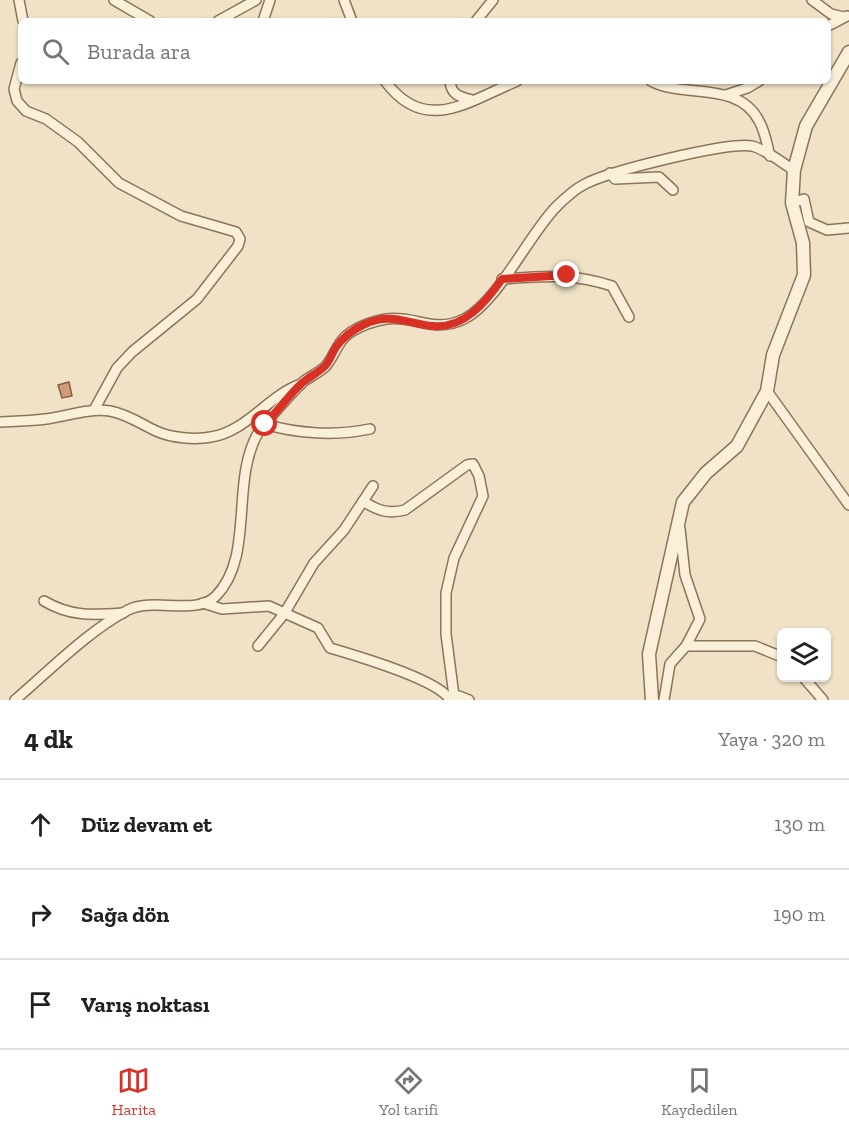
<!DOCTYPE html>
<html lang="tr">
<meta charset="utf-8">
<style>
:root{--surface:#fff;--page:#f6f6f6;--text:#202124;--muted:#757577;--line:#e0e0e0;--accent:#d93025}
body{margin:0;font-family:"Zilla Slab",serif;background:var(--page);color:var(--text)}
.controls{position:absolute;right:18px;bottom:18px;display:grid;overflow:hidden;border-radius:9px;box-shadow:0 2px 4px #0004}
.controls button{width:54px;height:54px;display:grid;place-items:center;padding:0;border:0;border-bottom:2px solid var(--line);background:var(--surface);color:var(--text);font:30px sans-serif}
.stop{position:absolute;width:18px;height:18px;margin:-14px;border:4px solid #d93025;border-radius:50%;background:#fff}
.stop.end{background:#d93025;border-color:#fff;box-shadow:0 2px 6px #0008}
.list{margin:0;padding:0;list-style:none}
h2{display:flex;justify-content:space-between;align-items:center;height:78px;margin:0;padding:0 24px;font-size:26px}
h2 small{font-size:20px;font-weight:400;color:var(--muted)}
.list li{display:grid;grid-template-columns:39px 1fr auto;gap:18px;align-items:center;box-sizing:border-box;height:90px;padding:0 24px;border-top:2px solid var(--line)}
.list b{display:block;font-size:22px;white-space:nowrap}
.list em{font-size:20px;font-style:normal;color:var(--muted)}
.icon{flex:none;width:33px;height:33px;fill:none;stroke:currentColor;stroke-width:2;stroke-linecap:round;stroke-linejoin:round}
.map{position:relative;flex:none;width:849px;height:700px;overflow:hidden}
.search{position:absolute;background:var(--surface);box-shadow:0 2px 4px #0004;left:18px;right:18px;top:18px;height:66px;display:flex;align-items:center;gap:15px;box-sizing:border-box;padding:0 21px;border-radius:9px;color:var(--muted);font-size:22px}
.sheet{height:348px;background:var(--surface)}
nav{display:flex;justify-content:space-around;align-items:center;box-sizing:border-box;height:84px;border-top:2px solid var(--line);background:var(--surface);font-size:16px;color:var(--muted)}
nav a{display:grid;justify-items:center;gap:3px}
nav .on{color:var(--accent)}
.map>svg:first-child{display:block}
</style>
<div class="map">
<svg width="849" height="700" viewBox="0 0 849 700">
<rect width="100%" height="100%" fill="#f0e2c6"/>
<path fill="#cf9b7a" stroke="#8c5c3f" stroke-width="1.5" d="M69,382L72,396L62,398L58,385Z"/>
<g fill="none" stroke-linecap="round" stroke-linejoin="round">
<defs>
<g id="minor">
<path d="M19,0L23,21"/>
<path d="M114,0L150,21"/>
<path d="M344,0L352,21"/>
<path d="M812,0L831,14L844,17"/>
<path d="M218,21L256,0"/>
<path d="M263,21L270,0"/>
<path d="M476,21L493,0"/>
<path d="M828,26L847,16"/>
<path d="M21,63L14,89L17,101L26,111L46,119L78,142L119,183L181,216L236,232L240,239L238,246L197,299L132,352L117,368L94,410"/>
<path d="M385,81C425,135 467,102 517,81"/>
<path d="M450,81C451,95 460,97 472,100"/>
<path d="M651,81C684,99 738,80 759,121C765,131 767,145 770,156"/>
<path d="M726,95L747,88L759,81"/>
<path d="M610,173L615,179L659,177L673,190"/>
<path d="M792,203L804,199L809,222L827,230L849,228"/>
<path d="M502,279C544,276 571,273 612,286L629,317"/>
<path d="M767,391L849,505"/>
<path d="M0,422C15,421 31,421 46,419C67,416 89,408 110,411C127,414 141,424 156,431C171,438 195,440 211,437C246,432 269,395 301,384"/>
<path d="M265,424C297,434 337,436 370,429"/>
<path d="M363,501C378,511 388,514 405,510L467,465L473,464L479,476L483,496L454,558L446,593V634L454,696"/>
<path d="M680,529L685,575L700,619L686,646"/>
<path d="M44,601C71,617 93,615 123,613"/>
<path d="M203,603L222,609L269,606L318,628L330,648C357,656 429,677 447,696H459L469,700"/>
<path d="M258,646L284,614L314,563L344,530L373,486"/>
<path d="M804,678L823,700"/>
<path d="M15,700C49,671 88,631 128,610C153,597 197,616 216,596C255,556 230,482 258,433C262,426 297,387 304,381C311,376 320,372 326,366C335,355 338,340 351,332C362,325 374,321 386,319C416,315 434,334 464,319C497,303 528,236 556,207C564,199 575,189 585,184C610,171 726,142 752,146C765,149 782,163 794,170"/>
<path d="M664,700L670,664L686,646H755L782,657"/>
</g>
<path id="tertiary" d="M652,700L649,654L683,502L706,473L737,446L767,391L773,355L804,275L803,243L792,203L794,170L806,126L849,52"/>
</defs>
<use href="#minor" stroke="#8c745b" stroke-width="12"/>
<use href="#tertiary" stroke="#8c745b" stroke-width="15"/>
<use href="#minor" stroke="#faefd9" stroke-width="9"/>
<use href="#tertiary" stroke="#faefd9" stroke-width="12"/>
</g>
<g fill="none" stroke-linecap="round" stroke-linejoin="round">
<path stroke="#d93025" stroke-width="8" d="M265,424C278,411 289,395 302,383C309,377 318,373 325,366C330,361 332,353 336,347C344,336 354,329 365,324C391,312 409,324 433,326C464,329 486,302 502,279L567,275"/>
</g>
</svg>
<div class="controls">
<button><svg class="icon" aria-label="layers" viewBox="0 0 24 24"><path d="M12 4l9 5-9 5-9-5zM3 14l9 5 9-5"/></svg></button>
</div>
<div class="stop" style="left:265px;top:424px"></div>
<div class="stop end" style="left:567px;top:275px"></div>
<div class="search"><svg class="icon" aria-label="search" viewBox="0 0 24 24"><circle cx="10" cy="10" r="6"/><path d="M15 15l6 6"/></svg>Burada ara</div>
</div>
<section class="sheet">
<h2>4 dk<small>Yaya · 320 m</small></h2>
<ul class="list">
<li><svg class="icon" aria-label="ahead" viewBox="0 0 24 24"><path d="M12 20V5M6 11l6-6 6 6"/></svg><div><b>Düz devam et</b></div><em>130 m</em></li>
<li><svg class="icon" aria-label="right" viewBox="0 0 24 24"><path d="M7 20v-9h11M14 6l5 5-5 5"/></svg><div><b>Sağa dön</b></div><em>190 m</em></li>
<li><svg class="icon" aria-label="arrive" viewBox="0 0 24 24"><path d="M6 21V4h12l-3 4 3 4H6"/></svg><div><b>Varış noktası</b></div></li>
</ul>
</section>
<nav>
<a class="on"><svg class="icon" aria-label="map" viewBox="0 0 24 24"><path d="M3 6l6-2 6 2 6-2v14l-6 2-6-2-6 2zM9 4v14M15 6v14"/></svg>Harita</a>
<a><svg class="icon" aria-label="directions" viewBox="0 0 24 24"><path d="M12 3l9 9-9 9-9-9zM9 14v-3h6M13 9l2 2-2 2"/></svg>Yol tarifi</a>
<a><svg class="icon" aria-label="saved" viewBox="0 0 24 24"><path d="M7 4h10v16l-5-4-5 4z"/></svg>Kaydedilen</a>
</nav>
